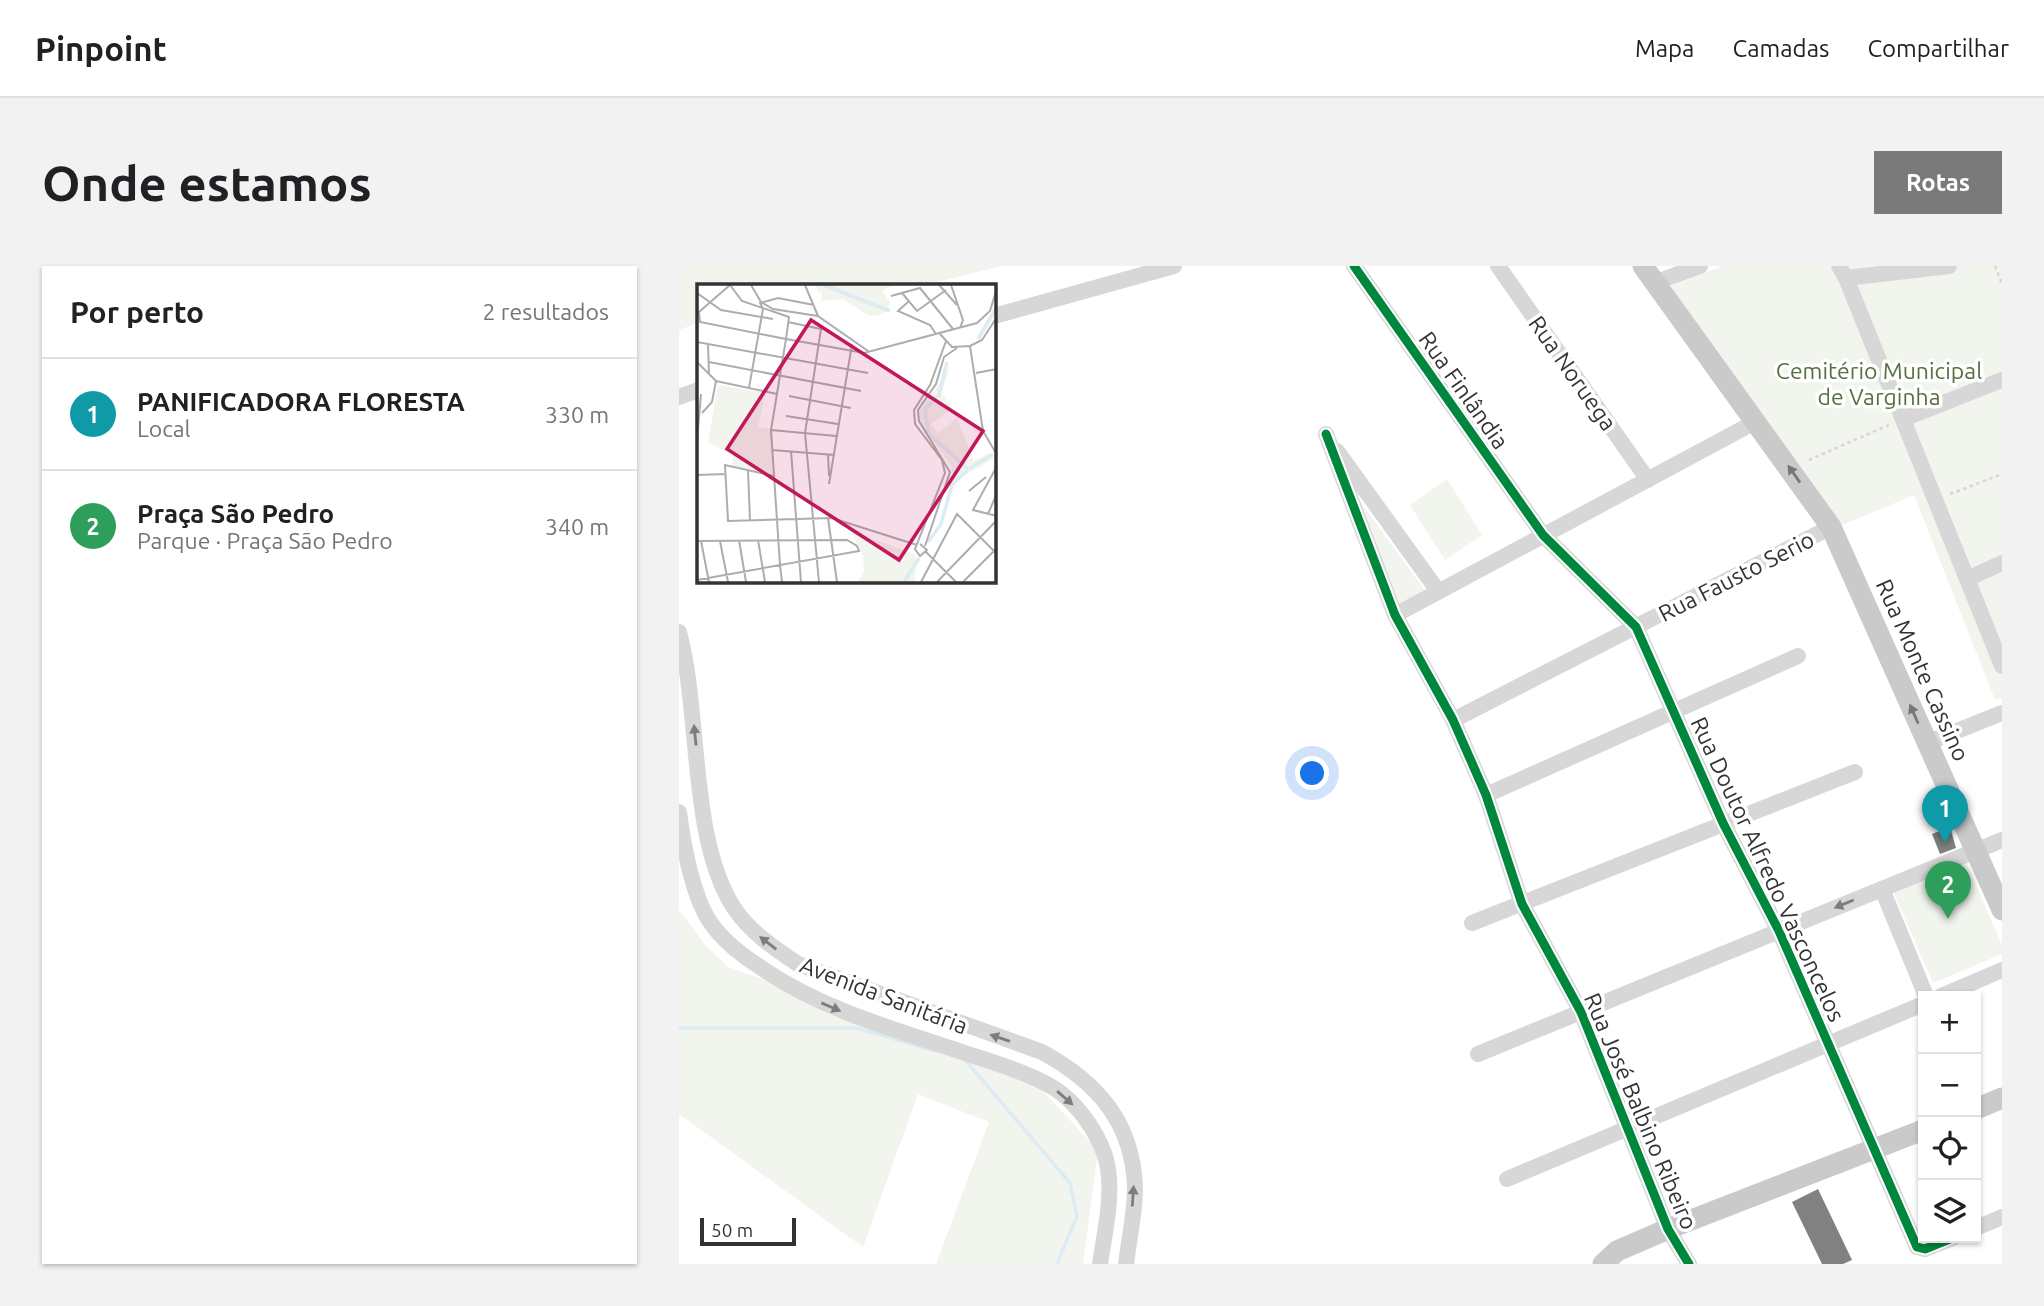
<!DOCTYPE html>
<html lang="pt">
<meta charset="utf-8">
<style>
:root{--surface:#fff;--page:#f2f2f2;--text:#202124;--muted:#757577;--line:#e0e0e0;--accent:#7a7a7a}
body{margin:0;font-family:Ubuntu,sans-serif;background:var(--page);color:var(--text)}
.controls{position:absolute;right:21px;bottom:21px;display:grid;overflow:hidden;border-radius:0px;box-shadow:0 2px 5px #0004}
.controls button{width:63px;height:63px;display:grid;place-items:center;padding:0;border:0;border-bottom:2px solid var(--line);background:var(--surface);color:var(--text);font:35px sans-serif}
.scale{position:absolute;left:21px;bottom:18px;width:96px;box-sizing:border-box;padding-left:7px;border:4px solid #333;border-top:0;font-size:19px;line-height:24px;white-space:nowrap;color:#333;-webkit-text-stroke:5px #fff;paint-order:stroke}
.you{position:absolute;left:634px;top:508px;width:24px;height:24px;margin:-18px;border:5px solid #fff;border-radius:50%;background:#1a73e8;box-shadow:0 0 0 10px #1a73e833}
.badge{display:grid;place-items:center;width:46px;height:46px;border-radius:50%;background:var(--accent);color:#fff;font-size:23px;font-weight:700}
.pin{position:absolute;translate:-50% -58px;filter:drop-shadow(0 2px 4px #0008)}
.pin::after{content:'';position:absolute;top:37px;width:24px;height:21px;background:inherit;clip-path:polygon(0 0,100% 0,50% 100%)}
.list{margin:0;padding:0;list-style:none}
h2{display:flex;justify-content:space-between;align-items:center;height:91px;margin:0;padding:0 28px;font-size:30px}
h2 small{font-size:23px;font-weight:400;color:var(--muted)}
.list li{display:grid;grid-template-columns:46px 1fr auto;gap:21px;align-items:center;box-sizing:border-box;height:112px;padding:0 28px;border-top:2px solid var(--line)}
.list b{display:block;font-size:26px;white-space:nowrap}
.list p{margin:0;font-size:23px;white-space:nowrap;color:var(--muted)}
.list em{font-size:23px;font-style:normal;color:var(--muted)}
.icon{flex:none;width:38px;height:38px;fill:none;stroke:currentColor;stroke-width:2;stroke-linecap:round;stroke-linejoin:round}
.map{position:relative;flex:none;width:1323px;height:998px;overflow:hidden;border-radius:0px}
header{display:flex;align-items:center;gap:42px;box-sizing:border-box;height:98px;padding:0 35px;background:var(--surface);border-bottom:2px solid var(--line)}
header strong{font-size:33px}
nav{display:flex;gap:38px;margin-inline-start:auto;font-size:24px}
.intro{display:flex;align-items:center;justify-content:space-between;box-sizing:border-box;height:168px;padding:0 42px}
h1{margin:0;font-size:49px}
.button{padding:18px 32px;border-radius:0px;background:var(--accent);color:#fff;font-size:24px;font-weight:700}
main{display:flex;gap:42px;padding:0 42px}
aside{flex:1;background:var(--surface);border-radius:0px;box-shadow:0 2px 5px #0004}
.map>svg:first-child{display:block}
</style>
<header>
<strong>Pinpoint</strong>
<nav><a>Mapa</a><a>Camadas</a><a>Compartilhar</a></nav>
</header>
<div class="intro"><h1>Onde estamos</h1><a class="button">Rotas</a></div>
<main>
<aside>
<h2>Por perto<small>2 resultados</small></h2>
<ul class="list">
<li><span class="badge" style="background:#0f9aa8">1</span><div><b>PANIFICADORA FLORESTA</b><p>Local</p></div><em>330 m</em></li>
<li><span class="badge" style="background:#2e9e5b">2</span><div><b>Praça São Pedro</b><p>Parque · Praça São Pedro</p></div><em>340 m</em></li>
</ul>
</aside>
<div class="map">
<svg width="1323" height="998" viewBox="0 0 1323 998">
<rect width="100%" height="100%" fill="#fff"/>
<g fill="#f1f5ed">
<path d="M0,0H323L246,19H19V57L0,64Z"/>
<path d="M1044,0H1323V432L1316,434L1235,229L1156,262L992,20Z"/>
<path d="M768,213L803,269L766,294L731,239Z"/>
<path d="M674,226L747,326L720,338Z"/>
<path d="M1287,596L1323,679V688L1254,717L1215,627Z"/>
<path d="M0,644L27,680L49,701L345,805L419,884L404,998H257L310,856L239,828L184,981L0,848Z"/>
</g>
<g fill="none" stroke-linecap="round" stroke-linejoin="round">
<g stroke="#ddebf3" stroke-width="3.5">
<path d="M0,762H178L256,785"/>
<path d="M287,795L391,917L398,950L378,998"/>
</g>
</g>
<g fill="#818181">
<path d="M1271,561L1277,582L1261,588L1253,568Z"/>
<path d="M1139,923L1173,994L1164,998H1143L1113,936Z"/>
</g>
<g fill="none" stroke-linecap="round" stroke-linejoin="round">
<g stroke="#d6d6d6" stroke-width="2.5" stroke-dasharray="3.5 3.5" stroke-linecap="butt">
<path d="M1316,0L1323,18"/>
<path d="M1130,194L1210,159"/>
<path d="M1271,228L1323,208"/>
</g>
<g stroke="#d7d7d7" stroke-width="16">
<path d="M675,0L864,269L957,361L1044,557L1100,665L1238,981L1246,983L1273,972"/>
<path d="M819,0L969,214"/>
<path d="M1160,0L1167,12L1323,400"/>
<path d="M1167,12L1270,0"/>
<path d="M975,17L1021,0"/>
<path d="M315,50L495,0"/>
<path d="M0,131L19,124"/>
<path d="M1224,153L1323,114"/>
<path d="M647,168L716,349L774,454L807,529L843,638L902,746L989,963L1010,998"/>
<path d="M658,185L759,325"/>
<path d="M1288,313L1323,297"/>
<path d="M716,349L1078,155"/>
<path d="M0,366C22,447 10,573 55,642C71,666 95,682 119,698L363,786C418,816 454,856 456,922C456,947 450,973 447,998"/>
<path d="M774,454L1152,261"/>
<path d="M1248,477L1323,447"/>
<path d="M807,529L1119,390"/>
<path d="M0,546C4,577 10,610 22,639C33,667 59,687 84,703C146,745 218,764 289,788C316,797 360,810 382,827C401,842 417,865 425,887C437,920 426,964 421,998"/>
<path d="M1203,623L1247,730"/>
<path d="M793,657L1176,506"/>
<path d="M1262,730L1323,704"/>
<path d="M799,788L1323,574"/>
<path d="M828,913L1244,738"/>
<path d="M1297,962L1323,951"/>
</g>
<g stroke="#cacaca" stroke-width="21">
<path d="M964,0L1152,261L1323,644"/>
<path d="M1297,843L1323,832"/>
<path d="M924,998L938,985L989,963L1244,864"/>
</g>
<defs>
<g id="cycleway">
<path d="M675,0L864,269L957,361L1044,557L1100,665L1238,981L1246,983L1273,972"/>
<path d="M647,168L716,349L774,454L807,529L843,638L902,746L989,963L1010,998"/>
</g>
</defs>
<use href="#cycleway" stroke="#fff" stroke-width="13"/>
<use href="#cycleway" stroke="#00873e" stroke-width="9"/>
</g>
<defs><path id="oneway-solid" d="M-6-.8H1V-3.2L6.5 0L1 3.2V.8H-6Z" transform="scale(1.75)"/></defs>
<g fill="#777">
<use href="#oneway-solid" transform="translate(1115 208) rotate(-125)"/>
<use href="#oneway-solid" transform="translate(1235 448) rotate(-114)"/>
</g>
<g fill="#7d7d7d">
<use href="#oneway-solid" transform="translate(16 469) rotate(-96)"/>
<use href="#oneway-solid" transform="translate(1165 638) rotate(158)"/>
<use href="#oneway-solid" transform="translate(89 677) rotate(-142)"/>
<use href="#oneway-solid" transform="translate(152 741) rotate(23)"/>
<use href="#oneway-solid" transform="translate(321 772) rotate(-161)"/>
<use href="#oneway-solid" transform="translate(386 832) rotate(41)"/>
<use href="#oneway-solid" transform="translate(454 930) rotate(-86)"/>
</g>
<g text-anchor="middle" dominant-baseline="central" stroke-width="7" stroke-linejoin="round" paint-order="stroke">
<g font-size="23" fill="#56703f" stroke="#fff">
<text x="1200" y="104">Cemitério Municipal<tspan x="1200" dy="26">de Varginha</tspan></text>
</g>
<g font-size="23" fill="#333" stroke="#fff">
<text transform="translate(894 107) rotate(55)">Rua Noruega</text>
<text transform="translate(785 124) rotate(55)">Rua Finlândia</text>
<text transform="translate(1057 310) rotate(-27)">Rua Fausto Serio</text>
<text transform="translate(1244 404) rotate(66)">Rua Monte Cassino</text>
<text transform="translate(1089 603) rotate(65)">Rua Doutor Alfredo Vasconcelos</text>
<text transform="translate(205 729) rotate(21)">Avenida Sanitária</text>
<text transform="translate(962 845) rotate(67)">Rua José Balbino Ribeiro</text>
</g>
</g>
<g transform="translate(18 18)">
<rect width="299" height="299" fill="#fff"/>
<path d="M119,1H196L185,7L193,18L190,27L179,32L170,31L146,15L124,17L125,8L121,9ZM247,86H252L244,109L255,124L234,140L241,149L260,134L277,177L293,169L297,174L257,198L254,181L225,143L222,127L243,99ZM21,101L68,109L61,143L74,145L75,190L34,182L37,171L11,158ZM154,247L219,271L218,298H161L167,288L166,272Z" fill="#f1f5ed"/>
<path fill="none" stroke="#ddebf3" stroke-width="3.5" d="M127,1L193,27M281,55L300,23M273,184L296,170M231,258L244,240L255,201L271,185L231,149L228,125L242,111L250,78M207,298L222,274"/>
<path fill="none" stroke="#adadad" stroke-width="2" d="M33,1L45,17L92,33L89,55L3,38L2,28ZM54,1L64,18L76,25L121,32M108,1L121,32L171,67M242,1L260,21M254,1L266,36L263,44M0,9L24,26L76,35M205,9L220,27L249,6M194,12L223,4L256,45M211,18L201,27L233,41L239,50M91,38L124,45L108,149L122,298M243,50L255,63L273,62L285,56L300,33M0,58L171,89M11,60L12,90M273,62L286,147L300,171M0,78L19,97M12,78L164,107M279,89L300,85M19,97L80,110M52,104L66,25L63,19L81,14L117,21M92,112L154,124M5,129L15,118L19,97M89,132L141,140M74,146L139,152M0,157L4,110M75,166L138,171M94,167L104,298M131,170L132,192M300,182L276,226L300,232M51,187L53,236M0,191L28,190M77,192L28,181L31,237L135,234L220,261M132,200L155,60M272,207L289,193M291,230L300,209M131,234L140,298M42,256L49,298M61,256L68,298M0,257L150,256L160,262L162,267L83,281L85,298M4,257L12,298M23,257L31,298M223,260L230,266L223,272L218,265L248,189L245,176L218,140L217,126L233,101L249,57M228,262L253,188L222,137L221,126L239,100L247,73L260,64M229,268L259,298M0,296L83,281L74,146L89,55L167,69L280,39L293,27L300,4M224,298L260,230L300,270M240,298L300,236M266,298L300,264"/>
<path fill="#c2185b" fill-opacity="0.15" stroke="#c2185b" stroke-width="3.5" d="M114,36L286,147L202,276L30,165Z"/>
<rect width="299" height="299" fill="none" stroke="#333" stroke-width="3.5"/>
</g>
</svg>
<div class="controls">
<button>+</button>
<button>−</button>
<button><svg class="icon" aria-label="locate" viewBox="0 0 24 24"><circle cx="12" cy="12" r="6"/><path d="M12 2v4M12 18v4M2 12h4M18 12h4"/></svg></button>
<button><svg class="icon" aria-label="layers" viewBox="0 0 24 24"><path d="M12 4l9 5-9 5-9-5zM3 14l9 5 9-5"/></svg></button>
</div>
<div class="scale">50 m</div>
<div class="you"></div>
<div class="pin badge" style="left:1266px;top:577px;background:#0f9aa8">1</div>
<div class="pin badge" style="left:1269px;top:653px;background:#2e9e5b">2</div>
</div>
</main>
